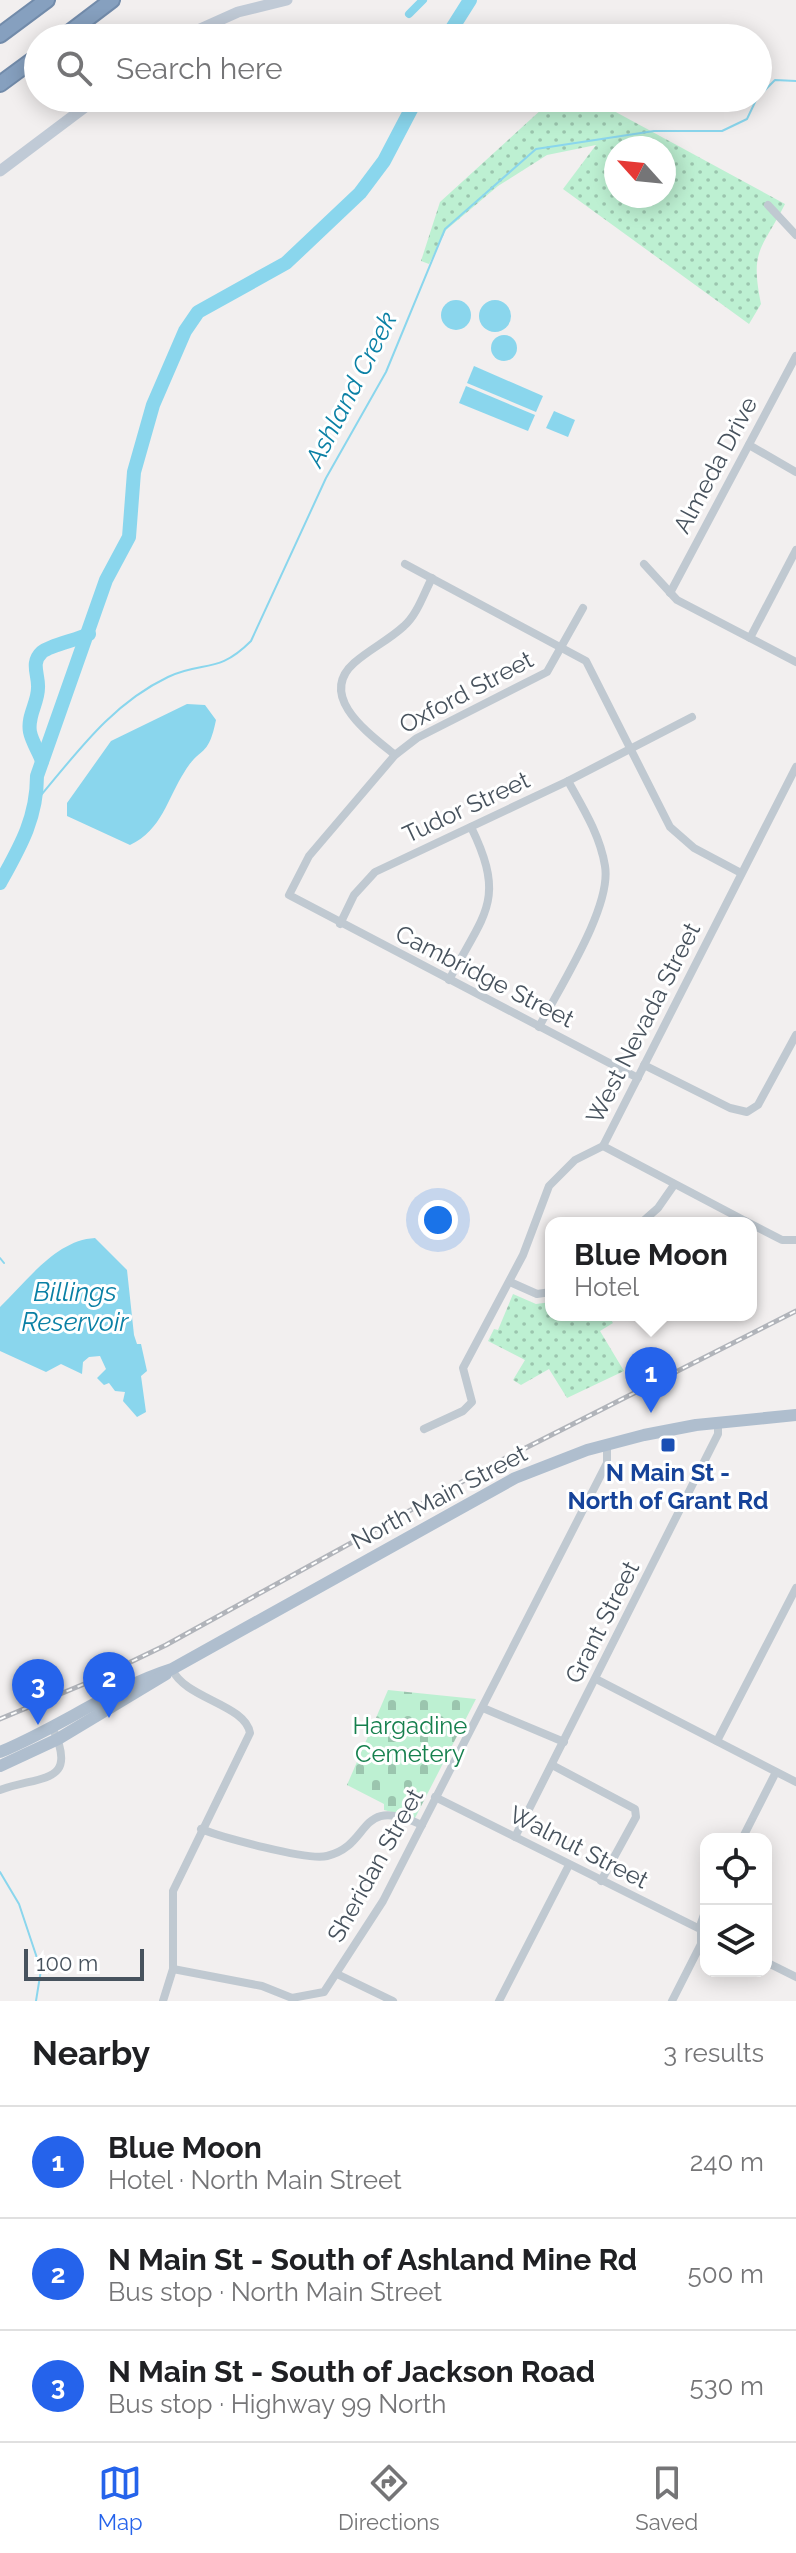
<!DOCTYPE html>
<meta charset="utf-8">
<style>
:root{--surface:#fff;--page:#f2f2f2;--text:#202124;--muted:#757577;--line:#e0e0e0;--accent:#2563eb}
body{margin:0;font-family:Raleway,sans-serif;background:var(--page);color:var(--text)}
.controls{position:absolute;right:24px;bottom:24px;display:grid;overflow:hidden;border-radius:16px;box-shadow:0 4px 20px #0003}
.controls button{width:72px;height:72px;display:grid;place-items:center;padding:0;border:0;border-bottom:2px solid var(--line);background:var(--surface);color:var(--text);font:40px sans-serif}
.compass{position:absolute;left:604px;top:136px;width:72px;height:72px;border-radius:50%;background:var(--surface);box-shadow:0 4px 20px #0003;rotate:297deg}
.scale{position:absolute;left:24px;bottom:20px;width:120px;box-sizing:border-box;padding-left:8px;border:4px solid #47525d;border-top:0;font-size:22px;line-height:28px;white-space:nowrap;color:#47525d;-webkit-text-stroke:6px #fff;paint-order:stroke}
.you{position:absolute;left:438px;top:1220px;width:28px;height:28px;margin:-20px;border:6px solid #fff;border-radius:50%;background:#1a73e8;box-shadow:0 0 0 12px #1a73e833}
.badge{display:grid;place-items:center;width:52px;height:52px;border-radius:50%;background:var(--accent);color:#fff;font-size:26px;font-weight:700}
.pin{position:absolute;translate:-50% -66px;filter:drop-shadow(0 2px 4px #0008)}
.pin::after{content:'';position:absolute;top:42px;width:28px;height:24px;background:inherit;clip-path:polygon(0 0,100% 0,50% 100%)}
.popup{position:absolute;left:545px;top:1217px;width:212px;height:104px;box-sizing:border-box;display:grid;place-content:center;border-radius:16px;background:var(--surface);filter:drop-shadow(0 2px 6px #0005);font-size:26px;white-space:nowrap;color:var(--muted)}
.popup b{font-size:30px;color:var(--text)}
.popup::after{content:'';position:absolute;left:50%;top:100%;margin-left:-16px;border:16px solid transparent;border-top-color:var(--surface)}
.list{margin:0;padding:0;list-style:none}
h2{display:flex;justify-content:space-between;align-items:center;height:104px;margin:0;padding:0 32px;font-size:34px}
h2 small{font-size:26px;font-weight:400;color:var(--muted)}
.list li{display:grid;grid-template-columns:52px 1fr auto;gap:24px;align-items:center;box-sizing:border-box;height:112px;padding:0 32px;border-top:2px solid var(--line)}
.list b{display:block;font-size:30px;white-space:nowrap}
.list p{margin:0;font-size:26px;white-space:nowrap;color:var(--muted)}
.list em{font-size:26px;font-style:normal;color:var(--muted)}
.icon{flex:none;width:44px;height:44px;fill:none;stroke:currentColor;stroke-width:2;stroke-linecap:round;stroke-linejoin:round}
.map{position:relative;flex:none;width:796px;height:2001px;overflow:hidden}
.search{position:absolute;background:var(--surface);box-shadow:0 4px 20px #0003;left:24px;right:24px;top:24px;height:88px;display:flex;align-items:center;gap:20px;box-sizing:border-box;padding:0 28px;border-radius:44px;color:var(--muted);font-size:30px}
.sheet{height:440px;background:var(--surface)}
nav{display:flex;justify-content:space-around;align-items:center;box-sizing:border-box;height:112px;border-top:2px solid var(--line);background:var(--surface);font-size:22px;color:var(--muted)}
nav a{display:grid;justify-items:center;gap:4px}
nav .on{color:var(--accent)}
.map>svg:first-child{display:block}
</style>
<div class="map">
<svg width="796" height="2001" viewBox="0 0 796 2001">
<defs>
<pattern id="cemetery-stones" width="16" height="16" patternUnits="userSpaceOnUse" patternTransform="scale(2)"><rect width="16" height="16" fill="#bdf0d2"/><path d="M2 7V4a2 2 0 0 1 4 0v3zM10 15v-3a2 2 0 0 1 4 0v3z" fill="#9bc5ae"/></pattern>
<pattern id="park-dots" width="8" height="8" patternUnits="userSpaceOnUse" patternTransform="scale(2)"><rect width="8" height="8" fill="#bdf0d2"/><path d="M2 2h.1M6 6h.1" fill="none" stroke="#9bc5ae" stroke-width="1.8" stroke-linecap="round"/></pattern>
</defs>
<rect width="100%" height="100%" fill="#f2efef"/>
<path fill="url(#cemetery-stones)" d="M388,1690L476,1699L415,1818L384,1810V1804L347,1785Z"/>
<g fill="url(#park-dots)" fill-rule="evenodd">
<path d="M554,98H590L785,204C761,251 750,249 761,304L749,324L563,189L596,145L547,155L498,186L446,230L429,264L421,261L440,202ZM616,148H664V196H616Z"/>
<path d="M513,1294L536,1304L551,1302V1315H608L613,1323L600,1331L624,1371L567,1398L549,1369L521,1385L513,1380L525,1360L488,1341L494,1329L498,1330Z"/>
</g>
<g fill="#8ad6ed">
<circle cx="495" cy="316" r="16"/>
<circle cx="456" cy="315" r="15"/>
<circle cx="504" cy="348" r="13"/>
<path d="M474,366L543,396L536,412L467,383Z"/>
<path d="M466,386L535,415L528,431L459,403Z"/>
<path d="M554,411L575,420L568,437L546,428Z"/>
<path d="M187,704L205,705L216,720C208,759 201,745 185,771C167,799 162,830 130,845L67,816V803L111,741Z"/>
<path d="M95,1238L127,1270L134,1335L137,1344H141L147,1371L141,1376L146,1412L137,1417L123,1401L125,1392L115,1391L109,1383L104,1385L97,1378L106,1369L100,1356L89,1357L83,1362L82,1374L61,1364L46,1372L0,1351V1307C27,1281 56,1240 95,1238Z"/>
</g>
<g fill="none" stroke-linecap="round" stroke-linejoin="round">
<g stroke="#8ad6ed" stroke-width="2">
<path d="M758,97L775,80L796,81"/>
<path d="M37,800C76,754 111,704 168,677C204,660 217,675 251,641L326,478L386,372L445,229L536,149L654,131H722L747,119L757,98"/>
<path d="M0,1258L4,1263"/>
<path d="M0,1872L19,1904L41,1970L36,2001"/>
</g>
<path stroke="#8ad6ed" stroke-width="8" d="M409,14L423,0"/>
<g stroke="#8ad6ed" stroke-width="14">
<path d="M446,38L470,0"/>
<path d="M42,761C39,752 32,742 30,732C27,716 38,703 38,688C39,675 30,663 42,652C50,645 77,640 89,634"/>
<path d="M0,883C20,847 37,818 37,776L106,580L129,537L134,472L153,405L185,331L198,312L286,263L360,193L384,161L417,98"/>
</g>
<defs>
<g id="highway">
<path d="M0,35L47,0"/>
<path d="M62,38L112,0"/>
<path d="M0,84L38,56"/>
</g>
</defs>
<use href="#highway" stroke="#728baa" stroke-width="18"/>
<g stroke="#c0c9d1" stroke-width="8">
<path d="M768,205L796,235"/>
<path d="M749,445L796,472"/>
<path d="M405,564L586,661L670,827L694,848L741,873"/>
<path d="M644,564L677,600L796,662"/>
<path d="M670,593L796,356"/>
<path d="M583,608L547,672L417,738L395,755L309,856L289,895L638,1078"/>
<path d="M750,638L796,550"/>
<path d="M395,755C371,735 316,697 354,663C370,649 389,640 404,626C417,615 424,593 432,578"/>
<path d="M340,924L354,895L375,872L568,781L692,717"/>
<path d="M449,980C484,913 507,901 471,827"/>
<path d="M539,1027C559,988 612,907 605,866C600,835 583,808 568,781"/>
<path d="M644,1065L730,1108L747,1112L758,1105L796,1035"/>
<path d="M603,1146L749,1223"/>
<path d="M641,1223L658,1208L674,1185"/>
<path d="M751,1224L782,1240H796"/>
<path d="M510,1282L537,1294L551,1292"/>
<path d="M623,1315H645"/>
<path d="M424,1429L463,1411L472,1402L463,1368L523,1255L549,1186L575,1160L603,1146L796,767"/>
<path d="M596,1679L796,1782"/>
<path d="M483,1708L564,1742"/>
<path d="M717,1741L796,1588"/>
<path d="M552,1765L635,1809L636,1817L601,1881"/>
<path d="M0,1790C40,1775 79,1785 53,1729"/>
<path d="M435,1797L706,1932"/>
<path d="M201,1829C222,1837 307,1861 327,1856C373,1845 356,1794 422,1825"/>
<path d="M515,1837L718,1434V1422"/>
<path d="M742,1839L776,1772"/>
<path d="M766,1962L796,1977"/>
<path d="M173,1969L262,1986L292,1998L324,1992L383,1901L607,1463V1445"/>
<path d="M337,1974L393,2001"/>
<path d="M163,2001L173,1969V1891L250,1733C245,1704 185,1699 172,1669"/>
<path d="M499,2001L569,1865"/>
<path d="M672,2001L701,1944V1923L706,1909"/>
</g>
<g stroke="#c0cad6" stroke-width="11">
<path d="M180,38L238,12L287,0"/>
<path d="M0,171L97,98"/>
</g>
<g stroke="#afbece" stroke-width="12">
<path d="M0,1752C59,1728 112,1688 172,1669L515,1478L587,1450L644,1435L696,1425L796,1415"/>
<path d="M0,1766L58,1739L166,1674"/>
</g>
<use href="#highway" stroke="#86a0bf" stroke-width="14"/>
<defs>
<path id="rail" d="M0,1719L89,1682L166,1645L496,1463L796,1311"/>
</defs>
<use href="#rail" stroke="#b1b4ba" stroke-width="5"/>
<use href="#rail" stroke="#fff" stroke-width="2" stroke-dasharray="6" stroke-linecap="butt"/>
</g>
<rect fill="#1a4fb4" stroke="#fff" stroke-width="3" x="660" y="1437" width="16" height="16" rx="4"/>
<g text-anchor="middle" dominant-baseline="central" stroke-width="6" stroke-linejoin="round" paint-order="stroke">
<g font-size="24" fill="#47525d" stroke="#fff">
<text transform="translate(715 465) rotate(-62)">Almeda Drive</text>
<text transform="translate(466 692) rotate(-28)">Oxford Street</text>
<text transform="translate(466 807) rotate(-25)">Tudor Street</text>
<text transform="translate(485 976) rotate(27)">Cambridge Street</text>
<text transform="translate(643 1023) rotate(-63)">West Nevada Street</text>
<text transform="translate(439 1497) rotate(-28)">North Main Street</text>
<text transform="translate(602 1622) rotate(-63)">Grant Street</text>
<text transform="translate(579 1847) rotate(27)">Walnut Street</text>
<text transform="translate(375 1865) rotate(-61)">Sheridan Street</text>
</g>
<g font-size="24" font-weight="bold" fill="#164399" stroke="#fff">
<text x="668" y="1472">N Main St -<tspan x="668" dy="28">North of Grant Rd</tspan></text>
</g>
<g font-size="24" fill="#16804e" stroke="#fff">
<text x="410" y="1725">Hargadine<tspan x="410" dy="28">Cemetery</tspan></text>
</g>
<g font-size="26" font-style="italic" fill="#0a80a5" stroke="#fff">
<text transform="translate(351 389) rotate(-63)">Ashland Creek</text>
<text x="75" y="1292">Billings<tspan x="75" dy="30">Reservoir</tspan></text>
</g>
</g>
</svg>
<div class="controls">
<button><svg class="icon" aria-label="locate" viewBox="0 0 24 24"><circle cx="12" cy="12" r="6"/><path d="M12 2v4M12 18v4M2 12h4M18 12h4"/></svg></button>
<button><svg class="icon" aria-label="layers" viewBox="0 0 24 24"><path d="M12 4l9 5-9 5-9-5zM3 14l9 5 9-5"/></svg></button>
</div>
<svg class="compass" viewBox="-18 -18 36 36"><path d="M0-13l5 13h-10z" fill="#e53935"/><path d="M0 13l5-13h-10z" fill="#757577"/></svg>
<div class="scale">100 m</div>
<div class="you"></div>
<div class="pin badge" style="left:651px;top:1413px">1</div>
<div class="popup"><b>Blue Moon</b>Hotel</div>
<div class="pin badge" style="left:109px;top:1718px">2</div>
<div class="pin badge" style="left:38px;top:1725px">3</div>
<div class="search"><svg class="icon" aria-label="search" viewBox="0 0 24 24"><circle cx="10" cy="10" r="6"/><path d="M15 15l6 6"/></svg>Search here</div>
</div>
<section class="sheet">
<h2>Nearby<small>3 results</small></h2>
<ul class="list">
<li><span class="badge">1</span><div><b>Blue Moon</b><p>Hotel · North Main Street</p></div><em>240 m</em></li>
<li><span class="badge">2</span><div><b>N Main St - South of Ashland Mine Rd</b><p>Bus stop · North Main Street</p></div><em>500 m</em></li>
<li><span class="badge">3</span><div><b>N Main St - South of Jackson Road</b><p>Bus stop · Highway 99 North</p></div><em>530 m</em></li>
</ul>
</section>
<nav>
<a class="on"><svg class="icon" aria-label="map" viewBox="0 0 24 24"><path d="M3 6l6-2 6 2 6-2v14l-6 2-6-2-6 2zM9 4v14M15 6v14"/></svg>Map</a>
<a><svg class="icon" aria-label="directions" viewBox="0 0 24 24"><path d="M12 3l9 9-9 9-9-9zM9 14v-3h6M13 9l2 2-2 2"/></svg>Directions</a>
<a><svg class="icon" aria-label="saved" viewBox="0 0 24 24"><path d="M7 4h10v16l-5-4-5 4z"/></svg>Saved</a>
</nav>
